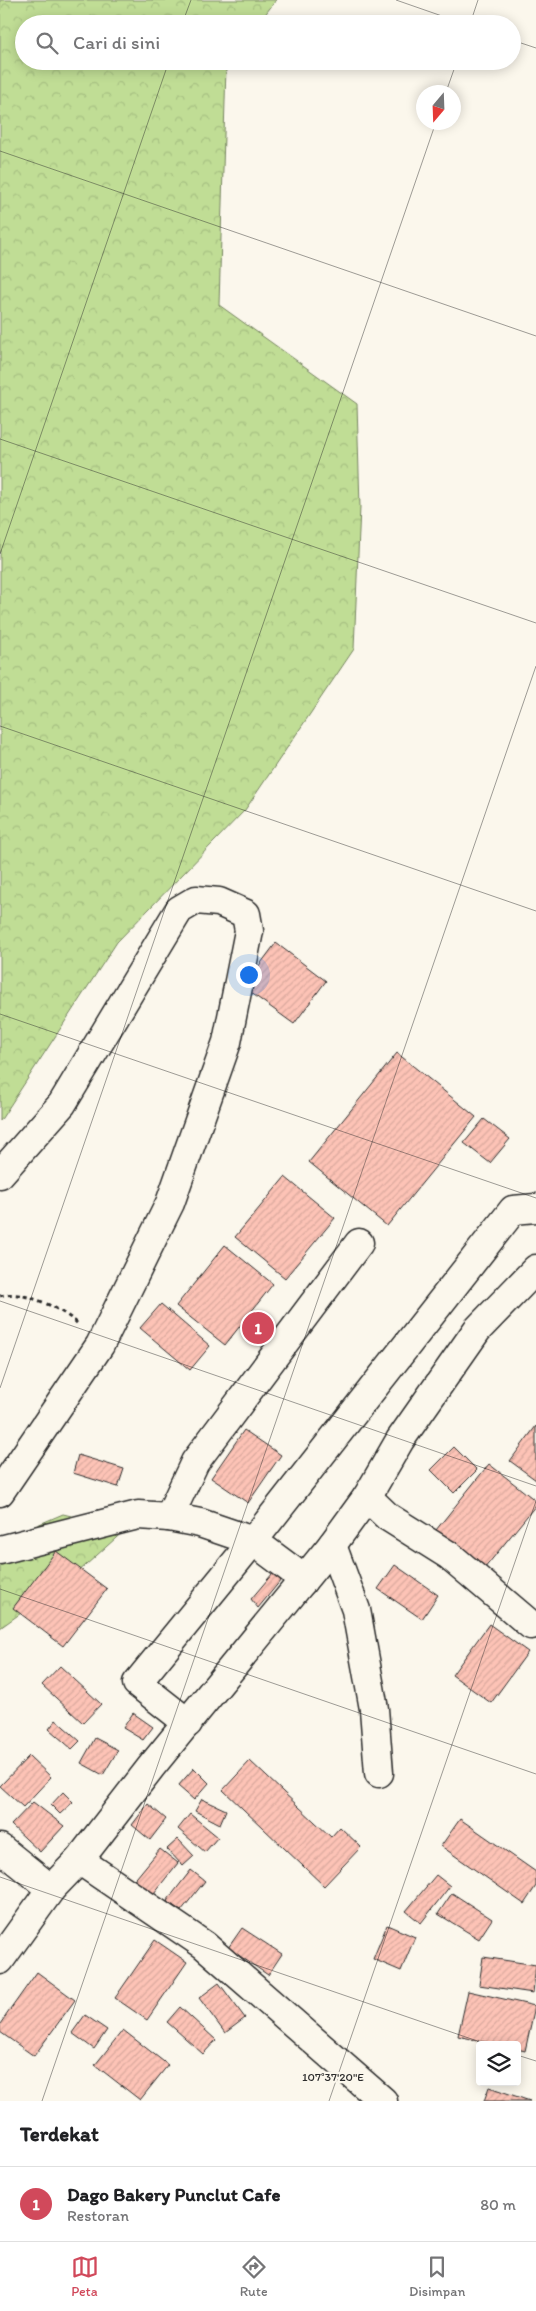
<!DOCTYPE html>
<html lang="id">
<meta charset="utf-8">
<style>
:root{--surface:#fff;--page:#f6f6f6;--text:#202124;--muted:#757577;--line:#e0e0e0;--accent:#d1495b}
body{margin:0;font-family:Itim,sans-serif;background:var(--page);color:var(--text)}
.controls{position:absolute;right:15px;bottom:15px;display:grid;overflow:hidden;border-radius:5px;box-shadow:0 2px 12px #0003}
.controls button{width:45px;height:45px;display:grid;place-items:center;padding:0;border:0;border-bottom:1px solid var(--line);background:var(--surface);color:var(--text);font:25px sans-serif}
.compass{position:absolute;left:416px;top:85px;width:45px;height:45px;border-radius:50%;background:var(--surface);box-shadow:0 2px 12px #0003;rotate:199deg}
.you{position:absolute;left:248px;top:974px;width:18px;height:18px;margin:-12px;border:4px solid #fff;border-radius:50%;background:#1a73e8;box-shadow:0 0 0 8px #1a73e833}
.badge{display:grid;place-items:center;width:32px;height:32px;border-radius:50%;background:var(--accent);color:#fff;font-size:16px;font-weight:700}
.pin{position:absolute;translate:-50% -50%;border:2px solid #fff;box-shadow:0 1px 5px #0006}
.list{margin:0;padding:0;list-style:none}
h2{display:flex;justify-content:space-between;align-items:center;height:65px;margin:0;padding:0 20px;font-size:21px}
h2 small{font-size:16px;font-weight:400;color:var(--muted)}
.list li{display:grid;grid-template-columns:32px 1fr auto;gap:15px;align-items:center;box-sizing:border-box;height:75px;padding:0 20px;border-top:1px solid var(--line)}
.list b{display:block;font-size:19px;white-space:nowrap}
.list p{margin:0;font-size:16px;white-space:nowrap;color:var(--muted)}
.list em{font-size:16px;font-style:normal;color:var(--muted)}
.icon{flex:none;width:28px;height:28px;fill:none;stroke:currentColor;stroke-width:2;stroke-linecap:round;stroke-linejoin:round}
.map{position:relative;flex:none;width:536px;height:2101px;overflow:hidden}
.search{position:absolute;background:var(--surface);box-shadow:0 2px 12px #0003;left:15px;right:15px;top:15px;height:55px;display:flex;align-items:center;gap:12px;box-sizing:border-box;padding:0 18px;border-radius:28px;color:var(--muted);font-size:19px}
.sheet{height:140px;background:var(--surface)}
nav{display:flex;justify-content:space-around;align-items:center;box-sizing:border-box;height:70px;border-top:1px solid var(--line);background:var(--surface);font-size:14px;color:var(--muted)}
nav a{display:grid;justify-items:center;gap:2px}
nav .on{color:var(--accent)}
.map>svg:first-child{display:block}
</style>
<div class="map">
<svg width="536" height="2101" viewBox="0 0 536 2101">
<defs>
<pattern id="forest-crowns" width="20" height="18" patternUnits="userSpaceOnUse" patternTransform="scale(1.25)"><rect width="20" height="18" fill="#c0dd95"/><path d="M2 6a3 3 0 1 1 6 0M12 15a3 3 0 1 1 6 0" fill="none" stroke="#a5be81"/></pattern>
<pattern id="building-hatch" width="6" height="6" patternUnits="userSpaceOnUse" patternTransform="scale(1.25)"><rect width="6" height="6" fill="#fdc3b6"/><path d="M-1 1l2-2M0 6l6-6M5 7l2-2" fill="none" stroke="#d9a89d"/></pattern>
</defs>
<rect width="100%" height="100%" fill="#fbf7ec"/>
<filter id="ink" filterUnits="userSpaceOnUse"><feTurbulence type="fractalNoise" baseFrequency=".02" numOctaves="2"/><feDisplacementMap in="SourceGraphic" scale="10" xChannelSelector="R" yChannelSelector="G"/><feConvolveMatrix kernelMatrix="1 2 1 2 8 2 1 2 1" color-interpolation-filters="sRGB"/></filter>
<g filter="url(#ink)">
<g fill="url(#forest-crowns)" stroke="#768460">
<path d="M0,0H276L258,24H24V61H230L226,67L219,305L357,404L360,507L354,649L245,810L117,942L0,1121Z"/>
<path d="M63,1514L126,1529L76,1574L0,1628V1541Z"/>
</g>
<g fill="url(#building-hatch)" stroke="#2b2b2b">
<path d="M276,943L326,981L294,1024L243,987Z"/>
<path d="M397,1053L476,1117L387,1226L309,1162Z"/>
<path d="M484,1119L510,1139L490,1163L464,1143Z"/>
<path d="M285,1177L335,1218L285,1278L235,1237Z"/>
<path d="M225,1245L273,1284L225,1345L176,1306Z"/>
<path d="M161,1304L210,1346L190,1370L140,1328Z"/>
<path d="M536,1426V1480L510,1461Z"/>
<path d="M244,1430L281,1455L248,1503L211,1478Z"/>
<path d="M454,1447L477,1470L454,1493L431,1470Z"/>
<path d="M78,1455L124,1469L118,1487L73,1473Z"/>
<path d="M489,1464L536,1501V1505L484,1569L436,1530Z"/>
<path d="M56,1551L107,1589L63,1646L13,1608Z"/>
<path d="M395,1565L438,1595L422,1619L378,1589Z"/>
<path d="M273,1573L281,1580L258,1608L251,1599Z"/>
<path d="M489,1624L528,1652L491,1703L452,1675Z"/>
<path d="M60,1666L101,1704L83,1723L42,1685Z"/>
<path d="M133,1713L153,1727L143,1740L123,1728Z"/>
<path d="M56,1720L80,1741L72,1749L49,1729Z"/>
<path d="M95,1738L118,1750L103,1775L81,1763Z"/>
<path d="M29,1756L51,1777L23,1807L0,1786Z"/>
<path d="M250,1761L331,1837L340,1827L361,1847L324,1886L223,1790Z"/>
<path d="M194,1768L209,1783L194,1800L178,1786Z"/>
<path d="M63,1792L73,1802L60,1814L51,1805Z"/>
<path d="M202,1799L226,1810L220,1824L195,1811Z"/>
<path d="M33,1802L64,1826L40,1852L11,1825Z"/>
<path d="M148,1804L166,1819L150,1840L132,1825Z"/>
<path d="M190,1814L218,1837L205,1852L178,1829Z"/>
<path d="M460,1819L536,1872V1886L524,1904L441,1846Z"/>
<path d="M178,1839L194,1856L183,1866L167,1849Z"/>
<path d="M160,1849L178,1863L150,1898L132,1883Z"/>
<path d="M191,1870L205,1881L181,1911L167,1901Z"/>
<path d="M436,1875L450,1886L421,1923L406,1911Z"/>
<path d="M452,1893L492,1919L479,1939L438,1914Z"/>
<path d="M387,1925L415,1937L401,1971L373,1959Z"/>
<path d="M242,1928L282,1954L268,1975L228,1948Z"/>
<path d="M155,1940L187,1962L147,2020L115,1998Z"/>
<path d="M483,1957L536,1965L533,1993L479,1985Z"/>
<path d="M37,1972L75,2000L34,2056L0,2032V2024Z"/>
<path d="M219,1983L245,2018L225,2033L199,1998Z"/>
<path d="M468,1991L535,2006L525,2051L517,2049V2045H498L458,2036Z"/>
<path d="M180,2007L216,2040L203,2054L167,2022Z"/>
<path d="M85,2015L107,2030L94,2049L72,2033Z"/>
<path d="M123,2030L168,2065L140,2100L95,2065Z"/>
<path d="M489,2087L530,2101H484Z"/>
</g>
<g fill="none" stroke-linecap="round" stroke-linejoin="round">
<defs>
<g id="minor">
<path d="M0,1174L62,1104L179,910L196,900L219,902L246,914L249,931L227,1042L170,1203L100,1345L0,1492"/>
<path d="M367,1497L388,1517L450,1556L531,1625"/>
<path d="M169,1517L195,1462L359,1243"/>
<path d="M332,1545L356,1610L374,1709L379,1773"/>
<path d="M0,1550L138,1515L169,1517L200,1523L253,1541L292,1570L302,1582"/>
<path d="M188,1723L137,1683L253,1541L513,1210L536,1208"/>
<path d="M0,1848L51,1889"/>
<path d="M79,1860L204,1945L383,2101"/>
<path d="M0,1960L51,1889L79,1860L151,1767L332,1545L367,1497L400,1440L477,1330L536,1269"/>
</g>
</defs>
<use href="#minor" stroke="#2b2b2b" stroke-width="31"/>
<path stroke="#2b2b2b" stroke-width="3" stroke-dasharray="4 4" stroke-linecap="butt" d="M0,1296C23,1289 63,1309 79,1325"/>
<use href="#minor" stroke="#fbf7ec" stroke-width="28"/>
</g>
</g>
<path fill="none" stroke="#2b2b2b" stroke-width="1" stroke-opacity="0.45" d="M396,0L465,24M182,24L191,0M470,24L478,0M512,40L536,48M446,92L457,61M0,151L536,336M0,439L536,623M0,554L169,61M0,726L536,911M0,1014L536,1198M0,1301L536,1486M0,1388L436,122M0,1589L536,1774M0,1877L489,2045M517,2055L536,2061M42,2101L536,666M329,2101L536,1501"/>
<g font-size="12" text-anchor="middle" fill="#2b2b2b" stroke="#fbf7ec" stroke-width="4.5" stroke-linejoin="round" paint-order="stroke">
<text x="333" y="2081">107°37'20"E</text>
</g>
</svg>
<div class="controls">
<button><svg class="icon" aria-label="layers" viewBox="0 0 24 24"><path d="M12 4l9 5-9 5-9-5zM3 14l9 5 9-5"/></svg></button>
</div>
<svg class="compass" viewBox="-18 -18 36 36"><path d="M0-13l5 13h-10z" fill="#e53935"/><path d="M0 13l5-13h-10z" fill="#757577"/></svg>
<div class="you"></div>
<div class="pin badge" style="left:258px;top:1328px">1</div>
<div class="search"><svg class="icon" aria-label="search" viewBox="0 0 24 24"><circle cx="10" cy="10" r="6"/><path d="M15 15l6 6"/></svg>Cari di sini</div>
</div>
<section class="sheet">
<h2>Terdekat<small></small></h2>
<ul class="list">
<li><span class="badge">1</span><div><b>Dago Bakery Punclut Cafe</b><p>Restoran</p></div><em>80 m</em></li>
</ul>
</section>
<nav>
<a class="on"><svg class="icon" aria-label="map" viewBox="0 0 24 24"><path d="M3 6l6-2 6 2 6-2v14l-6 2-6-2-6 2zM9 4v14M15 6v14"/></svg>Peta</a>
<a><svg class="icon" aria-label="directions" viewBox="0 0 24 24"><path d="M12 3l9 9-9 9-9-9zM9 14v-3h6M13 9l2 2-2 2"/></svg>Rute</a>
<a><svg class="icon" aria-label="saved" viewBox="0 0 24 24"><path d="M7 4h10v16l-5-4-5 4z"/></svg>Disimpan</a>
</nav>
